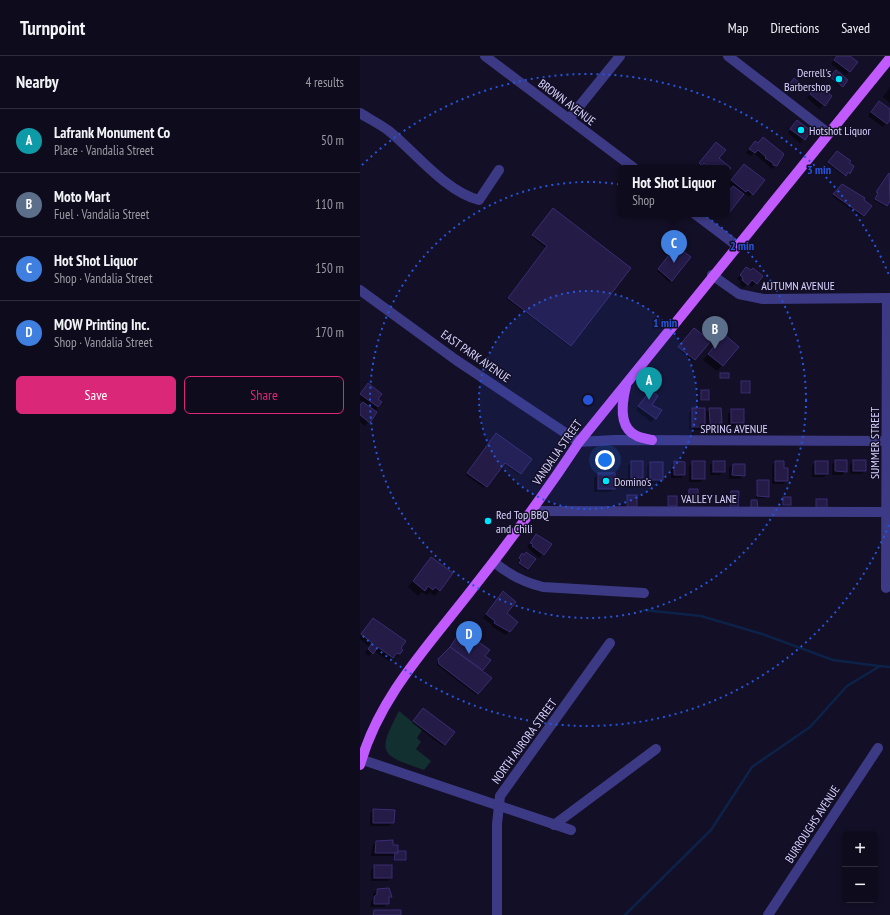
<!DOCTYPE html>
<meta charset="utf-8">
<style>
:root{--surface:#0e0b1c;--page:#171425;--text:#f1f3f6;--muted:#9b9ba3;--line:#2e2b3b;--accent:#db2777}
body{margin:0;font-family:"PT Sans Narrow",sans-serif;background:var(--page);color:var(--text)}
.controls{position:absolute;right:12px;bottom:12px;display:grid;overflow:hidden;border-radius:6px;box-shadow:0 2px 6px #0003}
.controls button{width:36px;height:36px;display:grid;place-items:center;padding:0;border:0;border-bottom:1px solid var(--line);background:var(--surface);color:var(--text);font:20px sans-serif}
.you{position:absolute;left:245px;top:404px;width:14px;height:14px;margin:-10px;border:3px solid #fff;border-radius:50%;background:#1a73e8;box-shadow:0 0 0 6px #1a73e833}
.badge{display:grid;place-items:center;width:26px;height:26px;border-radius:50%;background:var(--accent);color:#fff;font-size:13px;font-weight:700}
.pin{position:absolute;translate:-50% -33px;filter:drop-shadow(0 1px 2px #0008)}
.pin::after{content:'';position:absolute;top:21px;width:14px;height:12px;background:inherit;clip-path:polygon(0 0,100% 0,50% 100%)}
.popup{position:absolute;left:258px;top:109px;width:112px;height:52px;box-sizing:border-box;display:grid;place-content:center;border-radius:6px;background:var(--surface);filter:drop-shadow(0 1px 3px #0005);font-size:13px;white-space:nowrap;color:var(--muted)}
.popup b{font-size:15px;color:var(--text)}
.popup::after{content:'';position:absolute;left:50%;top:100%;margin-left:-8px;border:8px solid transparent;border-top-color:var(--surface)}
.list{margin:0;padding:0;list-style:none}
h2{display:flex;justify-content:space-between;align-items:center;height:52px;margin:0;padding:0 16px;font-size:17px}
h2 small{font-size:13px;font-weight:400;color:var(--muted)}
.list li{display:grid;grid-template-columns:26px 1fr auto;gap:12px;align-items:center;box-sizing:border-box;height:64px;padding:0 16px;border-top:1px solid var(--line)}
.list b{display:block;font-size:15px;white-space:nowrap}
.list p{margin:0;font-size:13px;white-space:nowrap;color:var(--muted)}
.list em{font-size:13px;font-style:normal;color:var(--muted)}
.actions{display:flex;gap:8px;padding:12px 16px}
.actions a{flex:1;padding:9px 0;border:1px solid var(--accent);border-radius:6px;text-align:center;font-size:14px;color:var(--accent)}
.actions .main{background:var(--accent);color:#fff}
.map{position:relative;flex:none;width:530px;height:859px;overflow:hidden}
header{display:flex;align-items:center;gap:24px;box-sizing:border-box;height:56px;padding:0 20px;background:var(--surface);border-bottom:1px solid var(--line)}
header strong{font-size:19px}
nav{display:flex;gap:22px;margin-inline-start:auto;font-size:14px}
main{display:flex}
aside{flex:1;background:var(--surface)}
.map>svg:first-child{display:block}
</style>
<header>
<strong>Turnpoint</strong>
<nav><a>Map</a><a>Directions</a><a>Saved</a></nav>
</header>
<main>
<aside>
<h2>Nearby<small>4 results</small></h2>
<ul class="list">
<li><span class="badge" style="background:#0f9aa8">A</span><div><b>Lafrank Monument Co</b><p>Place · Vandalia Street</p></div><em>50 m</em></li>
<li><span class="badge" style="background:#5c6f8a">B</span><div><b>Moto Mart</b><p>Fuel · Vandalia Street</p></div><em>110 m</em></li>
<li><span class="badge" style="background:#3f7fe0">C</span><div><b>Hot Shot Liquor</b><p>Shop · Vandalia Street</p></div><em>150 m</em></li>
<li><span class="badge" style="background:#3f7fe0">D</span><div><b>MOW Printing Inc.</b><p>Shop · Vandalia Street</p></div><em>170 m</em></li>
</ul>
<div class="actions"><a class="main">Save</a><a>Share</a></div>
</aside>
<div class="map">
<svg width="530" height="859" viewBox="0 0 530 859">
<rect width="100%" height="100%" fill="#130f26"/>
<path fill="#12302f" d="M39,655L62,674L57,682L61,686L56,693L71,705L64,714C21,699 16,698 39,655Z"/>
<g fill="#0007">
<path d="M477,0H488L489,15L486,19L471,8Z"/>
<path d="M476,15L487,24L480,31L470,22Z"/>
<path d="M433,25L436,34L434,35L428,31Z"/>
<path d="M530,31V47L523,41Z"/>
<path d="M453,35L471,40L460,53L447,42Z"/>
<path d="M516,49L530,54V63L523,71L508,60Z"/>
<path d="M433,69L450,76L440,87L428,77Z"/>
<path d="M395,86L416,109L412,113L394,97L391,100L386,97Z"/>
<path d="M355,88L358,103L370,112L367,115V112H346L342,108L340,110L338,109Z"/>
<path d="M477,97L488,107L490,116L484,120L468,108Z"/>
<path d="M381,113L392,138L389,141L384,137L367,157V139L373,132L368,128Z"/>
<path d="M529,119L530,143L525,151L514,144L517,139L516,138Z"/>
<path d="M482,129L510,150L502,161L472,140Z"/>
<path d="M192,155L210,289L209,290L147,243L186,192L172,181Z"/>
<path d="M314,193L329,202L309,226L297,215Z"/>
<path d="M383,216L401,220L392,231L388,227L384,232L379,228L381,226L377,223Z"/>
<path d="M334,273L350,285L333,305L318,293Z"/>
<path d="M358,285L378,291L357,315L343,304Z"/>
<path d="M381,326L389,336L387,338H380Z"/>
<path d="M4,332L21,347L5,370L0,366V351L4,347L0,344V338Z"/>
<path d="M342,335L348,344L347,345H340Z"/>
<path d="M287,339L290,349L301,354L291,366L276,354Z"/>
<path d="M332,353L344,371L341,374H329V357Z"/>
<path d="M350,353L361,367L355,373L347,371L346,356Z"/>
<path d="M372,354L383,367L379,370H368V358Z"/>
<path d="M135,379L171,403L159,419L143,407L124,432L106,419Z"/>
<path d="M476,405L486,415L482,419H472V408Z"/>
<path d="M494,405L505,415L501,418H490V409Z"/>
<path d="M272,406L282,422L278,425H268V410Z"/>
<path d="M314,406L324,419L321,422H311V409Z"/>
<path d="M333,406L344,423L340,426H329V410Z"/>
<path d="M354,406L364,415L360,419H350V409Z"/>
<path d="M415,406L423,413L427,424L423,428H412V410Z"/>
<path d="M456,406L467,418L464,421H452V410Z"/>
<path d="M291,407L302,424L299,428H287V410Z"/>
<path d="M373,409L384,419L380,423H369V412Z"/>
<path d="M238,418L254,433L250,436H234V422Z"/>
<path d="M397,425L408,440L406,442H396Z"/>
<path d="M329,434L337,445L336,446H327Z"/>
<path d="M371,436H378L369,453V439L365,442V438L368,437V439Z"/>
<path d="M267,440H276L266,453V442Z"/>
<path d="M308,441L316,450L315,451H307Z"/>
<path d="M424,442L430,448L429,450H422Z"/>
<path d="M173,483L183,498L179,502L167,491Z"/>
<path d="M161,500L174,503L166,514L158,508L160,506L158,504Z"/>
<path d="M66,508L80,534L74,540L70,536L67,539L62,536L58,540L48,531Z"/>
<path d="M140,540L146,558L157,566L146,579L131,570L132,569L123,562Z"/>
<path d="M9,567L42,594L36,601L34,600L29,605L14,595L9,600L5,597L9,591L0,583V580Z"/>
<path d="M96,582L109,589L129,604L122,615L131,622L116,639L77,609V606L85,598Z"/>
<path d="M62,655L84,688L83,690L52,667Z"/>
<path d="M13,754L33,766L29,770H10V758Z"/>
<path d="M17,786L32,790L37,798L45,803L33,805V800H11L13,789Z"/>
<path d="M15,810L31,822L27,825H11V814Z"/>
<path d="M17,833L30,838L28,847L24,851H10L14,837Z"/>
</g>
<g fill="none" stroke-linecap="round" stroke-linejoin="round">
<g stroke="#0c2248" stroke-width="2.5">
<path d="M284,554L341,560L402,578L473,604L519,610"/>
<path d="M265,859L351,774L392,711L450,671L487,630L520,610L530,611"/>
</g>
</g>
<g fill="#241b47" stroke="#3b2d73">
<path d="M477,0H490L498,6L490,16L474,4Z"/>
<path d="M476,14L488,24L483,31L470,21Z"/>
<path d="M434,22L441,28L436,34L429,29Z"/>
<path d="M460,30L472,40L465,50L450,38L453,33L456,35Z"/>
<path d="M519,45L530,53V64L527,68L511,56Z"/>
<path d="M437,64L451,75L445,84L430,73Z"/>
<path d="M403,81L424,98L417,110L413,109V107L405,102L406,101L398,94L395,97L389,93L395,85L398,87Z"/>
<path d="M356,86L366,94L359,102L371,112L367,117V112H350L344,107L342,110L339,107Z"/>
<path d="M477,95L491,105L489,107L494,110L490,118L488,116L486,120L468,106Z"/>
<path d="M384,108L405,124L393,139L388,134L386,136L371,124Z"/>
<path d="M529,117L530,145L527,150L515,143L518,137L516,136Z"/>
<path d="M482,128L505,142L504,144L512,150L504,160L473,138Z"/>
<path d="M373,130L384,138L369,157L367,155V138Z"/>
<path d="M193,152L271,212L211,290L148,242L187,190L172,179Z"/>
<path d="M316,190L331,201L312,225L298,213Z"/>
<path d="M386,211L391,214L393,212L403,220L397,228L392,224L388,229L382,224L383,222L380,219Z"/>
<path d="M334,272L351,285L335,304L318,291Z"/>
<path d="M364,278L379,291L363,310L348,298Z"/>
<rect x="360" y="317" width="9" height="5"/>
<rect x="381" y="325" width="9" height="12"/>
<path d="M8,327L22,338L18,343L22,346L18,351L0,338Z"/>
<path d="M291,334L298,340L292,349L302,354L296,363L278,350Z"/>
<rect x="341" y="334" width="8" height="10"/>
<path d="M3,346L17,356L10,367L0,359V349Z"/>
<rect x="332" y="352" width="13" height="19"/>
<path d="M349,352H361L362,367H359L360,369H351L350,367Z"/>
<rect x="371" y="353" width="13" height="14"/>
<path d="M136,377L172,403L161,418L145,407L127,431L107,417Z"/>
<path d="M475,404H487V416L475,415Z"/>
<rect x="493" y="404" width="13" height="11"/>
<rect x="271" y="405" width="12" height="17"/>
<path d="M314,405L325,406V419H314Z"/>
<rect x="332" y="405" width="13" height="18"/>
<rect x="353" y="405" width="12" height="11"/>
<path d="M415,405H424V412H428V425H415Z"/>
<rect x="455" y="405" width="13" height="13"/>
<rect x="290" y="406" width="13" height="18"/>
<path d="M373,408H385V420L372,419Z"/>
<rect x="238" y="417" width="17" height="16"/>
<path d="M397,424H409V441L397,440Z"/>
<path d="M329,433H338V445H328Z"/>
<path d="M371,435H379L378,452H370Z"/>
<rect x="267" y="439" width="10" height="12"/>
<rect x="308" y="440" width="9" height="10"/>
<rect x="423" y="441" width="8" height="8"/>
<rect x="456" y="443" width="11" height="9"/>
<path d="M391,444H397L398,452H391Z"/>
<path d="M176,478L192,488L184,499L172,490L173,488L170,487Z"/>
<path d="M166,496L176,503L168,513L159,507L161,504L159,502L162,497L164,499Z"/>
<path d="M71,501L93,517L80,535L75,531L73,534L68,530L65,535L53,525Z"/>
<path d="M143,535L156,546L147,557L158,566L150,576L134,567L135,565L126,558Z"/>
<path d="M13,562L46,585L41,592L43,594L40,598L37,597L33,602L18,591L13,598L8,593L12,587L1,578Z"/>
<path d="M98,579L109,588L113,582L130,594L125,600L131,604L123,614L90,591Z"/>
<path d="M90,591L132,622L118,638L79,608L78,603Z"/>
<path d="M63,652L95,676L85,689L53,665Z"/>
<path d="M13,753L35,754L34,767H13Z"/>
<path d="M33,784V789H38V797H15L16,785Z"/>
<path d="M38,795H46V804H34L35,797H38Z"/>
<rect x="14" y="809" width="18" height="13"/>
<path d="M29,832L32,841H29V848H14V841L17,838V833Z"/>
<path d="M14,854H41V859H13Z"/>
</g>
<g fill="none" stroke-linecap="round" stroke-linejoin="round">
<g stroke="#3d3a85" stroke-width="10">
<path d="M125,0L274,112"/>
<path d="M368,0L468,77"/>
<path d="M0,57C9,63 20,68 29,75C55,96 86,136 119,144L139,114"/>
<path d="M209,63L260,0"/>
<path d="M335,158L376,189"/>
<path d="M352,219L379,238L403,243L530,242"/>
<path d="M0,234L96,304L219,386L254,384L530,385"/>
<path d="M172,455L526,456"/>
<path d="M134,506C149,519 163,526 183,531L284,537"/>
<path d="M526,532L527,242"/>
<path d="M0,703L211,774"/>
<path d="M194,769L296,693"/>
<path d="M137,859V768L140,740L250,587"/>
<path d="M408,859L518,692"/>
</g>
<g stroke="#c25bff" stroke-width="10">
<path d="M266,330C262,346 258,372 277,380C281,382 287,383 292,384"/>
<path d="M0,709C19,640 70,588 113,532C150,485 186,436 219,386L530,2"/>
</g>
</g>
<circle cx="228" cy="344" r="109" fill="#2655da" fill-opacity=".12"/>
<g fill="none" stroke="#2655da" stroke-width="2" stroke-dasharray="2 4">
<circle cx="228" cy="344" r="109"/>
<circle cx="228" cy="344" r="218"/>
<path d="M529 469A326 326 0 0 1 2 579M2 109A326 326 0 0 1 529 219"/>
</g>
<g fill="#00e5ff" stroke="#130f26" stroke-width="1.5">
<circle cx="479" cy="23" r="4"/>
<circle cx="441" cy="74" r="4"/>
<circle cx="246" cy="425" r="4"/>
<circle cx="128" cy="465" r="4"/>
</g>
<g text-anchor="middle" dominant-baseline="central" stroke-width="3" stroke-linejoin="round" paint-order="stroke">
<g font-size="12" fill="#d9d4ff" stroke="#130f26" text-anchor="start">
<text x="471" y="16" text-anchor="end">Derrell's<tspan x="471" dy="14">Barbershop</tspan></text>
<text x="449" y="74">Hotshot Liquor</text>
<text x="254" y="425">Domino's</text>
<text x="136" y="458">Red Top BBQ<tspan x="136" dy="14">and Chili</tspan></text>
</g>
<g font-size="12" fill="#d9d4ff" stroke="#130f26">
<text transform="translate(207 46) rotate(37)">BROWN AVENUE</text>
<text x="438" y="229">AUTUMN AVENUE</text>
<text transform="translate(116 300) rotate(35)">EAST PARK AVENUE</text>
<text x="374" y="372">SPRING AVENUE</text>
<text transform="translate(514 387) rotate(-90)">SUMMER STREET</text>
<text transform="translate(197 396) rotate(-55)">VANDALIA STREET</text>
<text x="349" y="442">VALLEY LANE</text>
<text transform="translate(164 685) rotate(-54)">NORTH AURORA STREET</text>
<text transform="translate(452 768) rotate(-57)">BURROUGHS AVENUE</text>
</g>
</g>
<circle cx="228" cy="344" r="6" fill="#2655da" stroke="#130f26" stroke-width="2"/>
<g font-size="12" text-anchor="middle" font-weight="bold" fill="#2655da" stroke="#130f26" stroke-width="3" stroke-linejoin="round" paint-order="stroke">
<text x="459" y="118">3 min</text>
<text x="382" y="194">2 min</text>
<text x="305" y="271">1 min</text>
</g>
</svg>
<div class="controls">
<button>+</button>
<button>−</button>
</div>
<div class="you"></div>
<div class="pin badge" style="left:289px;top:344px;background:#0f9aa8">A</div>
<div class="pin badge" style="left:355px;top:293px;background:#5c6f8a">B</div>
<div class="pin badge" style="left:314px;top:207px;background:#3f7fe0">C</div>
<div class="popup"><b>Hot Shot Liquor</b>Shop</div>
<div class="pin badge" style="left:109px;top:598px;background:#3f7fe0">D</div>
</div>
</main>
